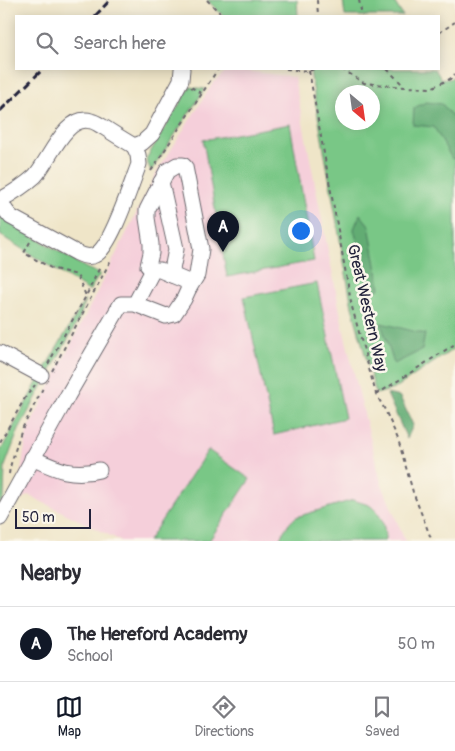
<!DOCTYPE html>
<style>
:root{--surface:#fff;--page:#f7f7f7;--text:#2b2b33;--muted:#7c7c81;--line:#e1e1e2;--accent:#111827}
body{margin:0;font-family:Pangolin,sans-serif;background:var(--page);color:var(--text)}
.compass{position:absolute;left:335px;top:85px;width:45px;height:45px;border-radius:50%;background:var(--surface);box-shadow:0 2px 12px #0003;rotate:151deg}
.scale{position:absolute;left:15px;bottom:12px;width:76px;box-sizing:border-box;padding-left:5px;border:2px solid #22223b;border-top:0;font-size:14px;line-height:18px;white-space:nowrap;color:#22223b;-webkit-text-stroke:4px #fbf7ec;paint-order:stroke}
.you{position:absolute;left:300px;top:230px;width:18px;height:18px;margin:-12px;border:4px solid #fff;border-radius:50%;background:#1a73e8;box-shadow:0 0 0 8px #1a73e833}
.badge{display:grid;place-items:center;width:32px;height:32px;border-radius:50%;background:var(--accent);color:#fff;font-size:16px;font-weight:700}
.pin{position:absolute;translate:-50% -41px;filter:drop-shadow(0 1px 2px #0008)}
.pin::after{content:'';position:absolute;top:26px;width:18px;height:15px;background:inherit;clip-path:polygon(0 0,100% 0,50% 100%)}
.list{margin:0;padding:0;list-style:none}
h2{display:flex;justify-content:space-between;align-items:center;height:65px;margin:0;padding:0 20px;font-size:21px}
h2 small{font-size:16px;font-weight:400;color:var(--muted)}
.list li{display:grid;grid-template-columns:32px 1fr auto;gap:15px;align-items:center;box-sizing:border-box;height:75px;padding:0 20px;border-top:1px solid var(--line)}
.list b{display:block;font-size:19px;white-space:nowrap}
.list p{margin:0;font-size:16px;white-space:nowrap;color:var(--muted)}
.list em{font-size:16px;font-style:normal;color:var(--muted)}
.icon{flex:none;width:28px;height:28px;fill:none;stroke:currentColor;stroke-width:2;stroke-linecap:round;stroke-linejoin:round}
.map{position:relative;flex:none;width:455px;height:541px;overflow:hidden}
.search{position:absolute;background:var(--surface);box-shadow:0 2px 12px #0003;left:15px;right:15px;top:15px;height:55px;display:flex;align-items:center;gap:12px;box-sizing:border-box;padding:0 18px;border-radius:0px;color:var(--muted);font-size:19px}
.sheet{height:140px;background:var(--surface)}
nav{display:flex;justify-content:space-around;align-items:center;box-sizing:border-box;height:70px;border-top:1px solid var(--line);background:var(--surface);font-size:14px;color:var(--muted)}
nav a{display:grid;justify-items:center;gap:2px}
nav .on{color:var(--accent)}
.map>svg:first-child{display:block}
</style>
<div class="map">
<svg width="455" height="541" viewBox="0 0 455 541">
<rect width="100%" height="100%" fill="#fbf7ec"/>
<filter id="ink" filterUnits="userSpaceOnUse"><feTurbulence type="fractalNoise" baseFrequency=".02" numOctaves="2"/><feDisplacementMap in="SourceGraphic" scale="10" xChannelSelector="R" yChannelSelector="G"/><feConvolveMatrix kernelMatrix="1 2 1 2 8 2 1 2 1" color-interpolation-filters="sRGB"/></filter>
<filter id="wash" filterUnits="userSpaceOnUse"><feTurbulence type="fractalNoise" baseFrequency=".0096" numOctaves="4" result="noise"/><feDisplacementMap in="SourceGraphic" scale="20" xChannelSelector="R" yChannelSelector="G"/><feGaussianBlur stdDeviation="1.12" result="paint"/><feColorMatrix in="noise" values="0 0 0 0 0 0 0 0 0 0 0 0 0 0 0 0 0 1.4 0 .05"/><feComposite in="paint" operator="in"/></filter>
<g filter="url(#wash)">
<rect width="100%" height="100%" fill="#efe5c8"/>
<path fill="#f5cfda" d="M240,70L294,77L344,332L381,482L405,541H121L28,495L20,500L18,491L27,432L157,172L213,83L225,72Z"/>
<g fill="#79c786" stroke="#4e7460" fill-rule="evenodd">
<path d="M207,0H297L298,16H223Z"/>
<path d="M343,0H393L403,16H345Z"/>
<path d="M314,69H435L441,79H450L455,74V348L394,389L376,394L352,307L310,71ZM342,92H372V122H342Z"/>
<path d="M190,87L205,89L151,171L146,159Z"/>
<path d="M290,124L314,261L227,277L203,140Z"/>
<path d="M0,216L86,268L100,274L89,291L0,235Z"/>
<path d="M317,283L345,418L274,435L244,297Z"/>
<path d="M85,300L80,317L19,429L5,466L4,497L0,505V452L41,375Z"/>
<path d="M208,450L250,479L209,541H148Z"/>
<path d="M353,500C358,502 364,503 369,505C381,512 386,528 385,541H279C283,531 288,524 296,517Z"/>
</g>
<g fill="#62ac73" stroke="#426757">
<path d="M426,102L442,104L455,120V158L452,159L434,127L413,125L414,108Z"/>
<path d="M360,214L369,225L380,288L370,294L354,229Z"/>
<path d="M381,323L425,334L422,350L394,364Z"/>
<path d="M387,394L400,397L413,425L407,439Z"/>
</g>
</g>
<g filter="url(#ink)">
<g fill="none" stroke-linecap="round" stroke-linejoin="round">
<defs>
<g id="minor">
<path d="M161,182L176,249L171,275"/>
<path d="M0,200C13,193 24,186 35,176C49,161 66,113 91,121C96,122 101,126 105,128C114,134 124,140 134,146L142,143L152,134L181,80L182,69"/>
<path d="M0,200L6,211L11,217L77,253C83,256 89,258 95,255C111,248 132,182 139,164L138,155L134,146"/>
<path d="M153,270L148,266L151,253V244L147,218V210L167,171L177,165H183L185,167L201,249L197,275L189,288"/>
<path d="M0,353L41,375"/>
<path d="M32,458C56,469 72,477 99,470"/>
<path d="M0,518L68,395L121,304H135L166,316L174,314L184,299L189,288L186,281L160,270H153L135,304"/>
</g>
</defs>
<use href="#minor" stroke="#6a666c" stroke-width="17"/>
<g stroke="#6a666c" stroke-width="2" stroke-dasharray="4 4" stroke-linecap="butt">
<path d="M207,0L223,16"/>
<path d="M317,0L318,16"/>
<path d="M359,0L362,16"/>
<path d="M439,33L455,22"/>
<path d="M286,69L309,71L314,69"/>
<path d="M342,69L364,83L405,87L431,88L450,79L455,74"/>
<path d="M387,69L405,87"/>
<path d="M309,71L352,307L376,394L385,410L398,439L413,492L432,541"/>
<path d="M191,87L202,94"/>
<path d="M151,171L218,69"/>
<path d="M30,242L24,253L51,268L77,275L86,296"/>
<path d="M48,364L86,296L100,267"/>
<path d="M52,371L112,258"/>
<path d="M376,394L382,391L455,344"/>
<path d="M0,442L25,398L35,385"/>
<path d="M9,474L10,467L21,431L44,386"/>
</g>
<use href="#minor" stroke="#fff" stroke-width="15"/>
<g stroke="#22223b" stroke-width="3" stroke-dasharray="8 4" stroke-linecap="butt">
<path d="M95,16L110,0"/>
<path d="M0,111L43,69"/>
</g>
</g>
</g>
<g text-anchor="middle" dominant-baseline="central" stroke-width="5" stroke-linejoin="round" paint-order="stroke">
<g font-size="16" fill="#22223b" stroke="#fbf7ec">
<text transform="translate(367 308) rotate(77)">Great Western Way</text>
</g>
</g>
</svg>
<svg class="compass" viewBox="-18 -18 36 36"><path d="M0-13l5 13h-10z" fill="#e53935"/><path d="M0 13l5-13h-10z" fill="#7c7c81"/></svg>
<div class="scale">50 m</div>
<div class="you"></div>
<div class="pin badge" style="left:223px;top:252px">A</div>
<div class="search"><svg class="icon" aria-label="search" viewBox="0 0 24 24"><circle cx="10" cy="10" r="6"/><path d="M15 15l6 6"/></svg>Search here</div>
</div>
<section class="sheet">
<h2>Nearby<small></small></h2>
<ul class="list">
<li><span class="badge">A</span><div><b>The Hereford Academy</b><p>School</p></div><em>50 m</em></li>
</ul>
</section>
<nav>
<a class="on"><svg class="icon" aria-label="map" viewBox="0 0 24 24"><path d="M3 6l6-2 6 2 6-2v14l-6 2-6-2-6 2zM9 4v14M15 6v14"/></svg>Map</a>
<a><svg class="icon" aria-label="directions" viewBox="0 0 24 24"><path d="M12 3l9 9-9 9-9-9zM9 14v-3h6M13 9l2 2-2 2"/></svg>Directions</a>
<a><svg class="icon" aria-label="saved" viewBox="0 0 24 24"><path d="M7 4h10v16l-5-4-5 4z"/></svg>Saved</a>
</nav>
